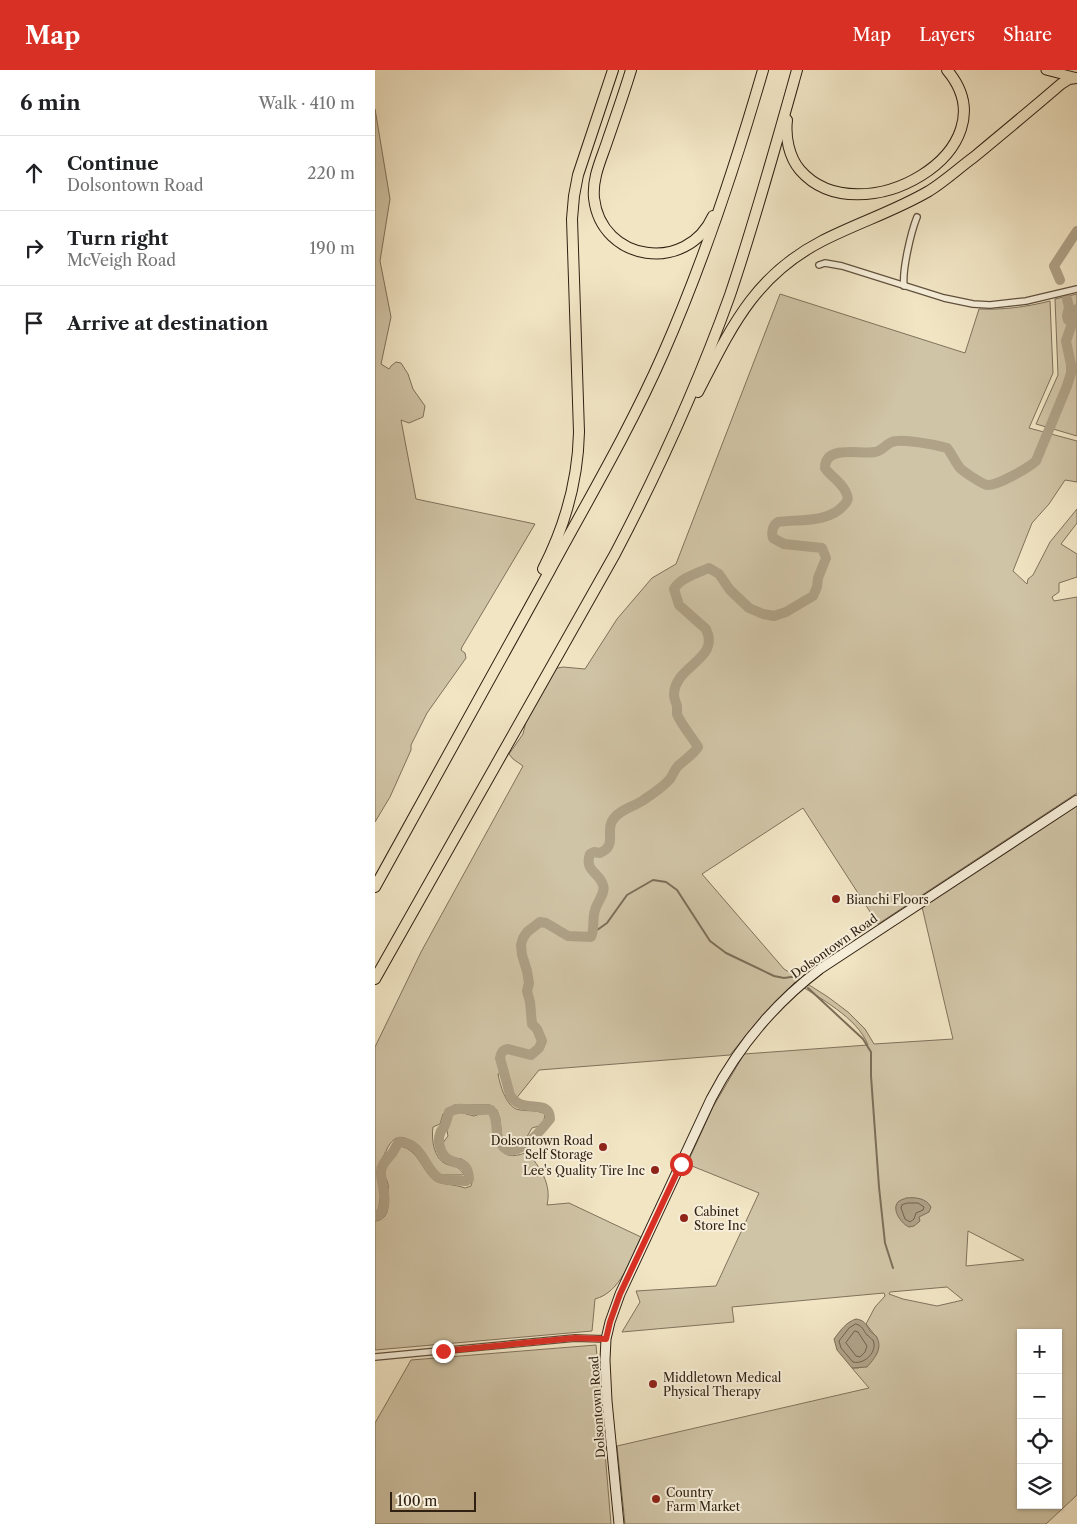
<!DOCTYPE html>
<meta charset="utf-8">
<style>
:root{--surface:#fff;--page:#f6f6f6;--text:#202124;--muted:#757577;--line:#e0e0e0;--accent:#d93025}
body{margin:0;font-family:"Libre Caslon Text",serif;background:var(--page);color:var(--text)}
.controls{position:absolute;right:15px;bottom:15px;display:grid;overflow:hidden;border-radius:0px;box-shadow:0 1px 4px #0004}
.controls button{width:45px;height:45px;display:grid;place-items:center;padding:0;border:0;border-bottom:1px solid var(--line);background:var(--surface);color:var(--text);font:25px sans-serif}
.scale{position:absolute;left:15px;bottom:12px;width:86px;box-sizing:border-box;padding-left:5px;border:2px solid #302012;border-top:0;font-size:14px;line-height:18px;white-space:nowrap;color:#302012;-webkit-text-stroke:4px #f6eed9;paint-order:stroke}
.stop{position:absolute;width:15px;height:15px;margin:-11px;border:4px solid #d93025;border-radius:50%;background:#fff}
.stop.end{background:#d93025;border-color:#fff;box-shadow:0 1px 5px #0008}
.list{margin:0;padding:0;list-style:none}
h2{display:flex;justify-content:space-between;align-items:center;height:65px;margin:0;padding:0 20px;font-size:21px}
h2 small{font-size:16px;font-weight:400;color:var(--muted)}
.list li{display:grid;grid-template-columns:32px 1fr auto;gap:15px;align-items:center;box-sizing:border-box;height:75px;padding:0 20px;border-top:1px solid var(--line)}
.list b{display:block;font-size:19px;white-space:nowrap}
.list p{margin:0;font-size:16px;white-space:nowrap;color:var(--muted)}
.list em{font-size:16px;font-style:normal;color:var(--muted)}
.icon{flex:none;width:28px;height:28px;fill:none;stroke:currentColor;stroke-width:2;stroke-linecap:round;stroke-linejoin:round}
.map{position:relative;flex:none;width:702px;height:1454px;overflow:hidden}
header{display:flex;align-items:center;gap:30px;box-sizing:border-box;height:70px;padding:0 25px;background:var(--accent);color:#fff}
header strong{font-size:24px}
nav{display:flex;gap:28px;margin-inline-start:auto;font-size:18px}
main{display:flex}
aside{flex:1;background:var(--surface)}
.map>svg:first-child{display:block}
</style>
<header>
<strong>Map</strong>
<nav><a>Map</a><a>Layers</a><a>Share</a></nav>
</header>
<main>
<aside>
<h2>6 min<small>Walk · 410 m</small></h2>
<ul class="list">
<li><svg class="icon" aria-label="ahead" viewBox="0 0 24 24"><path d="M12 20V5M6 11l6-6 6 6"/></svg><div><b>Continue</b><p>Dolsontown Road</p></div><em>220 m</em></li>
<li><svg class="icon" aria-label="right" viewBox="0 0 24 24"><path d="M7 20v-9h11M14 6l5 5-5 5"/></svg><div><b>Turn right</b><p>McVeigh Road</p></div><em>190 m</em></li>
<li><svg class="icon" aria-label="arrive" viewBox="0 0 24 24"><path d="M6 21V4h12l-3 4 3 4H6"/></svg><div><b>Arrive at destination</b></div></li>
</ul>
</aside>
<div class="map">
<svg width="702" height="1454" viewBox="0 0 702 1454">
<rect width="100%" height="100%" fill="#f1e5c4"/>
<filter id="stains"><feTurbulence type="fractalNoise" baseFrequency=".004" numOctaves="4"/><feColorMatrix values="0 0 0 0 .2 0 0 0 0 .09 0 0 0 0 .02 0 0 0 .5 -.17"/></filter>
<radialGradient id="worn" r=".72"><stop offset=".6" stop-color="#630" stop-opacity="0"/><stop offset="1" stop-color="#630" stop-opacity=".3"/></radialGradient>
<g fill="#d0c4a6" stroke="#80725c" fill-rule="evenodd">
<path d="M0,39L15,129L5,191L16,247L6,294L14,299L16,296L21,292L26,293L33,304L38,319L50,336L48,347L34,353L26,350L41,429L160,454L87,577L86,580L90,583L91,588L52,643L36,675V680L15,727L0,752Z"/>
<path d="M405,224L590,283L604,239C628,240 651,237 675,231L678,303L654,358L702,371V412L690,410L674,434L657,453L638,501L652,514L653,509L658,505L675,472L702,439V453L686,474L702,484V507L684,513V522L677,527L679,531L702,527V723L503,854L428,738L327,804L409,899L453,927L473,942L490,959L499,974L578,969L547,837L702,736V1425L671,1454H250L242,1376L494,1318L477,1298H484L502,1268L491,1254L500,1237L510,1226L509,1223L357,1237L359,1252L247,1262L265,1232L261,1221L341,1216L384,1123L312,1094L338,1037L369,984L493,975C482,947 444,928 420,912L381,953L355,985L164,1000L140,1030L132,1003L123,1004C125,1014 130,1034 141,1039C151,1042 161,1039 170,1044L169,1050L164,1056L157,1058L149,1072L144,1077H133L127,1070L125,1049L122,1040L115,1035H79L68,1044L65,1054L58,1057C56,1069 59,1089 71,1094C81,1098 81,1094 89,1104L87,1105H64C54,1092 28,1046 12,1079C9,1087 3,1092 3,1101C3,1105 5,1108 5,1112C6,1122 5,1134 2,1143H0V977L46,882L148,696L138,689L134,684L148,664L160,614L165,607L178,599L188,597L210,599L242,549L277,508L301,494ZM593,1161L649,1190L591,1196ZM572,1217L588,1230L562,1236L528,1229L514,1224L515,1222ZM646,1263H683V1435H646Z"/>
<path d="M702,224V366L661,354L683,305L680,229Z"/>
<path d="M84,1042L99,1046L111,1042L116,1045C120,1067 121,1096 152,1082C165,1097 177,1114 172,1135L194,1133L266,1167C255,1190 246,1222 220,1229L217,1261L0,1280V1151C13,1150 14,1137 13,1126C12,1122 14,1118 13,1114C12,1110 9,1106 9,1102C9,1093 19,1086 22,1077L26,1076C44,1081 46,1099 59,1110C66,1115 80,1114 90,1118L96,1116C99,1108 97,1094 88,1090C86,1088 83,1089 80,1088C72,1087 69,1081 67,1074L73,1066C71,1058 72,1050 76,1044Z"/>
<path d="M221,1275L236,1454H0V1353L36,1290Z"/>
</g>
<g fill="#afa287" stroke="#7c6e58">
<path d="M531,1128C540,1127 551,1128 556,1137L554,1142L544,1147L545,1151L539,1156L534,1157C527,1154 516,1140 523,1132C525,1130 529,1129 531,1128Z"/>
<path d="M481,1249C489,1250 491,1254 495,1261C497,1263 499,1264 501,1266C509,1278 499,1289 492,1297L477,1298L462,1280L459,1269C465,1261 471,1252 481,1249Z"/>
</g>
<g fill="none" stroke-linecap="round" stroke-linejoin="round">
<g stroke="#70614c" stroke-width="1">
<path d="M533,1133H543L549,1137L548,1140L541,1143L539,1149L535,1152L530,1149L526,1138L527,1135Z"/>
<path d="M481,1254C488,1256 488,1260 492,1265C493,1265 497,1270 498,1270C503,1281 490,1295 478,1292L466,1278L464,1271L474,1258Z"/>
<path d="M480,1261L483,1262L492,1276L490,1282L485,1287L481,1286L471,1273Z"/>
</g>
<g stroke="#7c6e58" stroke-width="2">
<path d="M218,863L232,853L252,825L278,810L291,812L302,820L335,871L351,883L399,906L409,908L423,906"/>
<path d="M433,918L488,969L496,982V1006L504,1117L510,1173L518,1198"/>
</g>
<g stroke="#afa287" stroke-width="10">
<path d="M685,210L679,196L702,161"/>
<path d="M692,229L694,237L692,246L693,250"/>
<path d="M0,1146L4,1145C15,1133 6,1116 6,1102C6,1093 13,1089 18,1082C20,1078 21,1076 24,1072C47,1071 51,1102 64,1108C69,1111 84,1110 91,1111L94,1109C93,1089 82,1096 73,1089C66,1085 62,1072 65,1064C67,1057 66,1063 69,1057C72,1052 72,1047 74,1042C84,1037 89,1039 99,1040C105,1041 110,1039 116,1040C122,1046 121,1055 122,1063C131,1103 163,1064 175,1049C175,1027 147,1046 135,1025L125,988C126,983 127,980 133,979L156,985L164,978L167,971L162,959L157,954L155,932L152,921L154,913L152,901L147,885L146,875L148,868L152,862L165,852L171,853L193,866L216,867C220,859 217,849 220,840C222,832 231,823 228,815C224,802 209,801 215,784L219,782L225,783C244,775 228,760 240,747C248,738 261,736 270,729C279,723 288,717 295,709C298,705 299,700 303,696C309,690 318,685 323,677C318,668 305,653 302,644C302,641 302,639 302,636C301,632 299,629 299,625C299,595 346,590 331,559L304,535L299,519C305,508 323,503 334,498L344,504L355,520L374,538L388,544L399,546L411,542L438,526L442,517L443,508L451,488L447,478L409,474L398,468C396,462 398,455 403,452C424,449 454,453 469,435C472,432 474,429 472,425C469,414 456,407 450,398C450,374 486,385 500,382C507,381 511,374 517,372C527,368 561,375 572,378C577,384 580,392 585,398C589,402 607,414 612,415C622,416 653,398 661,391L692,316L696,303V295L691,271L702,239"/>
</g>
<defs>
<g id="street">
<path d="M444,195L450,193L467,196L569,228L598,234L615,235L651,231L702,219"/>
<path d="M529,216C527,200 536,162 542,147"/>
<path d="M0,1287L200,1268L231,1269"/>
</g>
<path id="secondary" d="M244,1454L232,1331L230,1290L231,1269L235,1252L245,1224L336,1029C363,977 399,934 445,899L702,730"/>
<path id="primary" d="M671,0L702,8"/>
<g id="highway">
<path d="M256,0C249,23 241,46 233,69C227,88 217,107 219,128C226,192 312,204 338,146"/>
<path d="M412,50C410,67 414,87 425,100C484,168 640,80 572,0"/>
<path d="M323,322C356,258 379,206 447,171C482,153 520,141 554,121C570,111 584,98 599,87C628,63 657,39 686,14L694,9L702,8"/>
<path d="M168,499C190,456 203,410 204,362L197,149L199,126L203,105L238,0"/>
<path d="M0,817C58,712 116,607 174,502C213,430 255,359 288,284C329,191 360,97 388,0"/>
<path d="M0,909L240,484C284,400 323,314 355,225C380,151 401,75 422,0"/>
</g>
</defs>
<use href="#street" stroke="#60513e" stroke-width="8"/>
<use href="#secondary" stroke="#302012" stroke-width="11"/>
<use href="#primary" stroke="#302012" stroke-width="11"/>
<use href="#highway" stroke="#302012" stroke-width="12"/>
<use href="#street" stroke="#f6eed9" stroke-width="5.5"/>
<use href="#secondary" stroke="#f6eed9" stroke-width="9"/>
<use href="#primary" stroke="#f1e5c4" stroke-width="9"/>
<use href="#highway" stroke="#f1e5c4" stroke-width="10"/>
</g>
<g fill="none" stroke-linecap="round" stroke-linejoin="round">
<path stroke="#d93025" stroke-width="6" d="M68,1281L200,1268L231,1269L235,1252L245,1224L306,1094"/>
</g>
<g fill="#8f2418" stroke="#f6eed9" stroke-width="2">
<circle cx="461" cy="829" r="5"/>
<circle cx="228" cy="1077" r="5"/>
<circle cx="280" cy="1100" r="5"/>
<circle cx="309" cy="1148" r="5"/>
<circle cx="278" cy="1314" r="5"/>
<circle cx="281" cy="1429" r="5"/>
</g>
<g text-anchor="middle" dominant-baseline="central" stroke-width="4" stroke-linejoin="round" paint-order="stroke">
<g font-size="12" fill="#302012" stroke="#f6eed9" text-anchor="start">
<text x="471" y="829">Bianchi Floors</text>
<text x="218" y="1070" text-anchor="end">Dolsontown Road<tspan x="218" dy="14">Self Storage</tspan></text>
<text x="270" y="1100" text-anchor="end">Lee's Quality Tire Inc</text>
<text x="319" y="1141">Cabinet<tspan x="319" dy="14">Store Inc</tspan></text>
<text x="288" y="1307">Middletown Medical<tspan x="288" dy="14">Physical Therapy</tspan></text>
<text x="291" y="1422">Country<tspan x="291" dy="14">Farm Market</tspan></text>
</g>
<g font-size="12" fill="#302012" stroke="#f6eed9">
<text transform="translate(459 876) rotate(-35)">Dolsontown Road</text>
<text transform="translate(222 1337) rotate(-94)">Dolsontown Road</text>
</g>
</g>
<rect width="100%" height="100%" filter="url(#stains)"/>
<rect width="100%" height="100%" fill="url(#worn)"/>
</svg>
<div class="controls">
<button>+</button>
<button>−</button>
<button><svg class="icon" aria-label="locate" viewBox="0 0 24 24"><circle cx="12" cy="12" r="6"/><path d="M12 2v4M12 18v4M2 12h4M18 12h4"/></svg></button>
<button><svg class="icon" aria-label="layers" viewBox="0 0 24 24"><path d="M12 4l9 5-9 5-9-5zM3 14l9 5 9-5"/></svg></button>
</div>
<div class="scale">100 m</div>
<div class="stop" style="left:306px;top:1094px"></div>
<div class="stop end" style="left:68px;top:1281px"></div>
</div>
</main>
